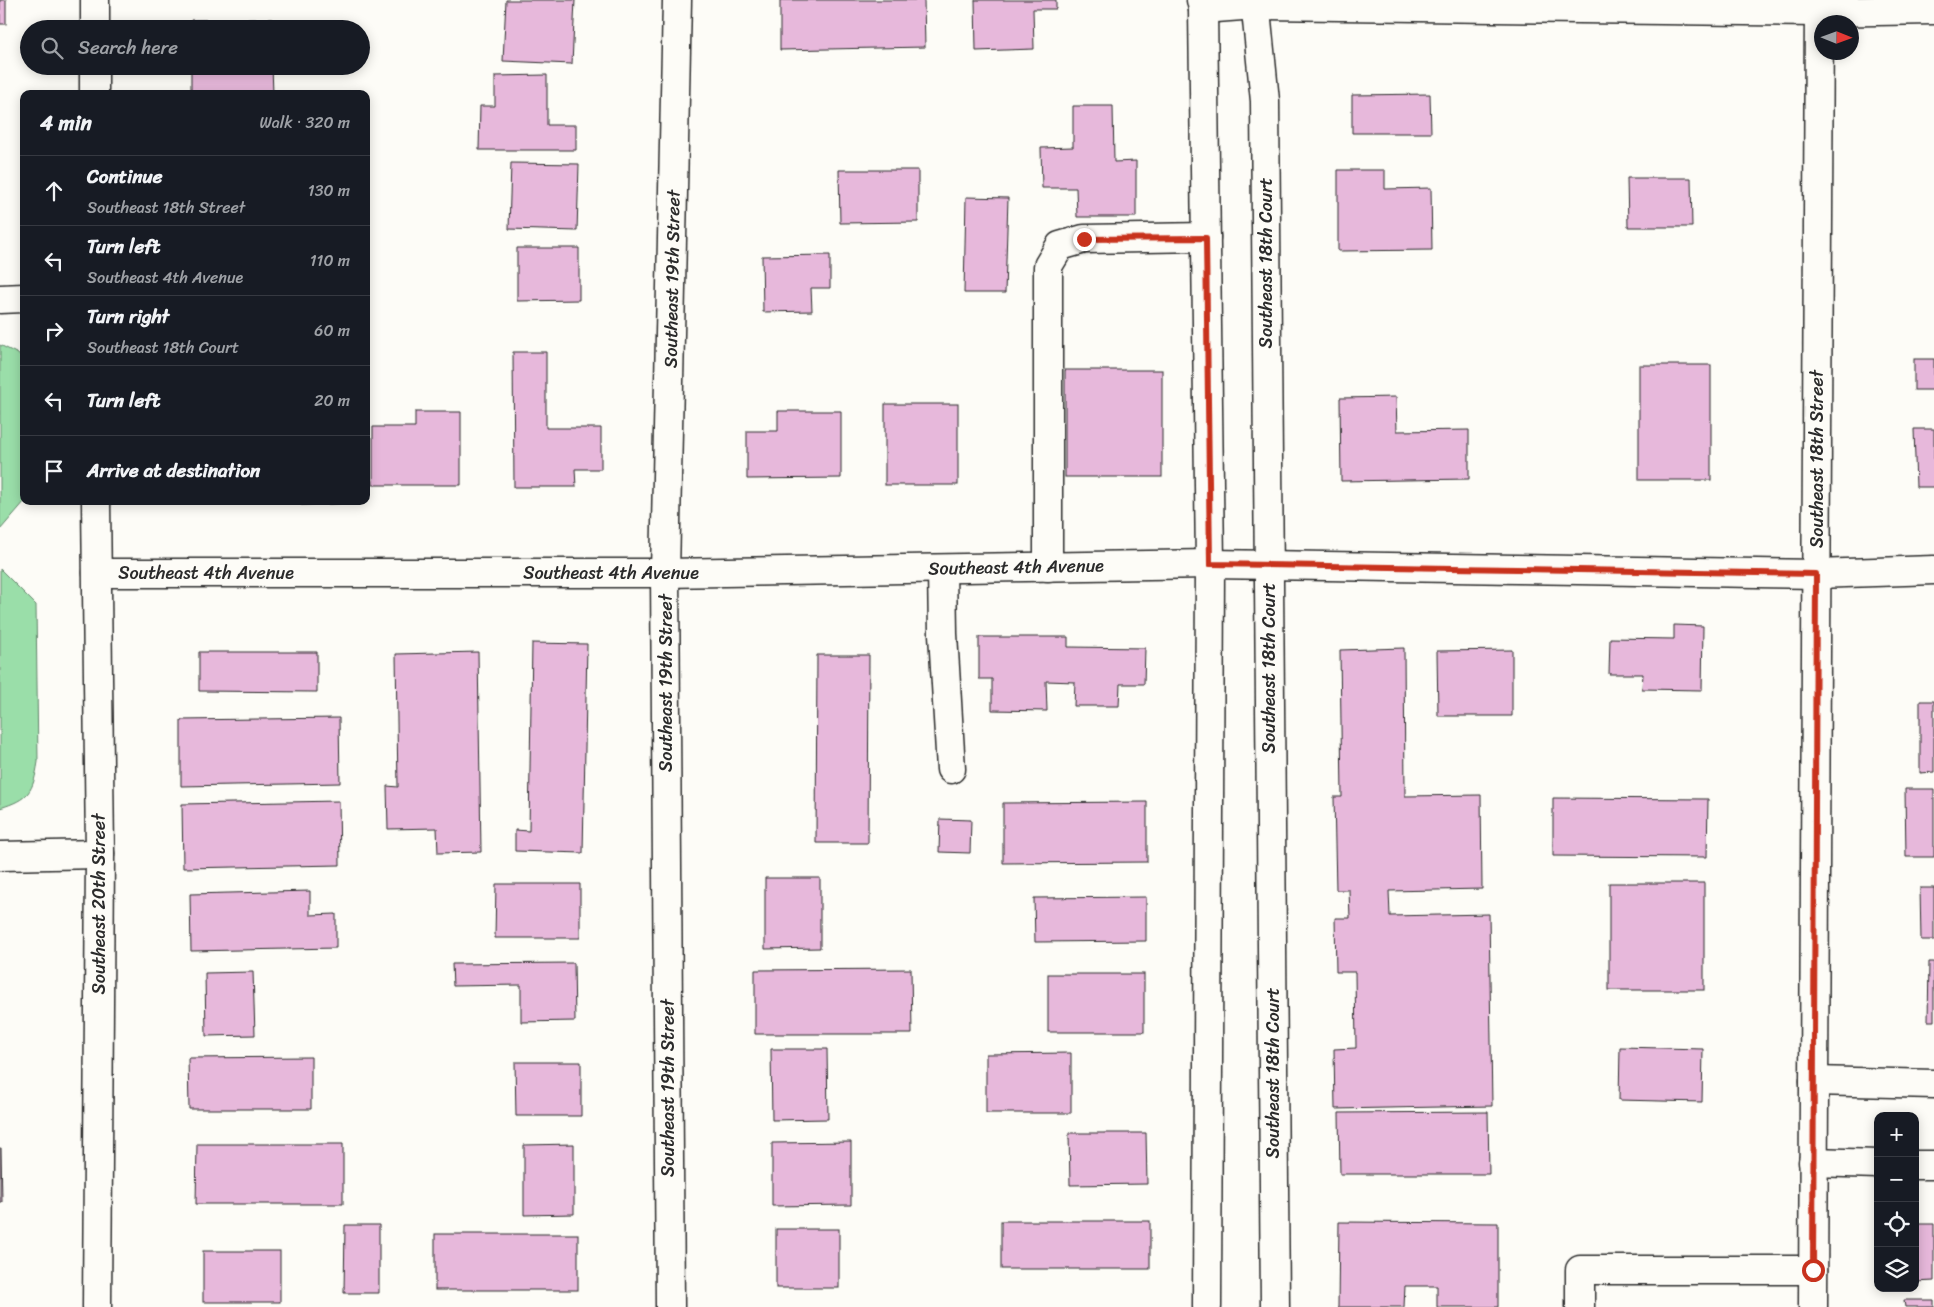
<!DOCTYPE html>
<meta charset="utf-8">
<style>
:root{--surface:#171b24;--page:#242831;--text:#f1f3f6;--muted:#9ea1a6;--line:#363941}
body{margin:0;font-family:Sriracha,sans-serif;background:var(--page);color:var(--text)}
.controls{position:absolute;right:15px;bottom:15px;display:grid;overflow:hidden;border-radius:10px;box-shadow:0 2px 12px #0003}
.controls button{width:45px;height:45px;display:grid;place-items:center;padding:0;border:0;border-bottom:1px solid var(--line);background:var(--surface);color:var(--text);font:25px sans-serif}
.compass{position:absolute;left:1814px;top:15px;width:45px;height:45px;border-radius:50%;background:var(--surface);box-shadow:0 2px 12px #0003;rotate:91deg}
.stop{position:absolute;width:15px;height:15px;margin:-11px;border:4px solid #c8321e;border-radius:50%;background:#fff}
.stop.end{background:#c8321e;border-color:#fff;box-shadow:0 1px 5px #0008}
.list{margin:0;padding:0;list-style:none}
h2{display:flex;justify-content:space-between;align-items:center;height:65px;margin:0;padding:0 20px;font-size:21px}
h2 small{font-size:16px;font-weight:400;color:var(--muted)}
.list li{display:grid;grid-template-columns:32px 1fr auto;gap:15px;align-items:center;box-sizing:border-box;height:70px;padding:0 20px;border-top:1px solid var(--line)}
.list b{display:block;font-size:19px;white-space:nowrap}
.list p{margin:0;font-size:16px;white-space:nowrap;color:var(--muted)}
.list em{font-size:16px;font-style:normal;color:var(--muted)}
.icon{flex:none;width:28px;height:28px;fill:none;stroke:currentColor;stroke-width:2;stroke-linecap:round;stroke-linejoin:round}
.map{position:relative;flex:none;width:1934px;height:1307px;overflow:hidden}
.search{position:absolute;background:var(--surface);box-shadow:0 2px 12px #0003;left:20px;top:20px;width:350px;height:55px;display:flex;align-items:center;gap:12px;box-sizing:border-box;padding:0 18px;border-radius:28px;color:var(--muted);font-size:19px}
.panel{position:absolute;background:var(--surface);box-shadow:0 2px 12px #0003;left:20px;top:90px;width:350px;height:415px;border-radius:10px}
.map>svg:first-child{display:block}
</style>
<div class="map">
<svg width="1934" height="1307" viewBox="0 0 1934 1307">
<rect width="100%" height="100%" fill="#fdfcf7"/>
<filter id="ink" filterUnits="userSpaceOnUse"><feTurbulence type="fractalNoise" baseFrequency=".02" numOctaves="2"/><feDisplacementMap in="SourceGraphic" scale="10" xChannelSelector="R" yChannelSelector="G"/><feConvolveMatrix kernelMatrix="1 2 1 2 8 2 1 2 1" color-interpolation-filters="sRGB"/></filter>
<g filter="url(#ink)">
<g fill="#9adea9" stroke="#62846a">
<path d="M0,345L18,354L24,361L25,501L0,530Z"/>
<path d="M0,569L36,605L38,762C33,792 29,799 0,808Z"/>
</g>
<g fill="#e7b8db" stroke="#2b2b2b">
<rect x="0" y="0" width="6" height="24"/>
<path d="M506,0H575L572,64L503,61Z"/>
<path d="M780,0H924L925,47L780,50Z"/>
<path d="M975,0H1056V9H1033L1034,49L976,51Z"/>
<path d="M272,19V29H191V20Z"/>
<path d="M191,66H272L273,94H191Z"/>
<path d="M547,75V125H576V150H479L480,106H495V76Z"/>
<path d="M1430,94L1431,133H1352V95Z"/>
<path d="M1073,106H1113L1114,162L1136,161V217H1077L1076,188H1042L1041,148L1073,147Z"/>
<path d="M511,163L579,164L577,231L509,229Z"/>
<path d="M839,170H918V222L840,223Z"/>
<path d="M1338,170H1385V189L1431,188L1432,250L1338,251Z"/>
<path d="M1627,178H1691L1692,227H1628Z"/>
<path d="M966,197L1008,198L1005,293H964Z"/>
<path d="M517,248H579V300L517,301Z"/>
<path d="M830,255V288H811L812,311L763,312L762,256Z"/>
<path d="M513,352H546V428H601V469H575L576,487H514Z"/>
<rect x="1914" y="359" width="20" height="31"/>
<rect x="1639" y="365" width="72" height="115"/>
<rect x="1065" y="370" width="97" height="107"/>
<path d="M1396,397L1397,431L1469,430V479L1341,481L1340,398Z"/>
<rect x="885" y="404" width="73" height="81"/>
<path d="M778,411H841V478L747,479V431H778Z"/>
<path d="M415,412H461V485H373V427H415Z"/>
<path d="M1914,429H1934V487H1916Z"/>
<path d="M301,501H354V503L301,505Z"/>
<path d="M1674,625L1703,626L1702,690L1642,689L1643,674H1609L1610,638L1674,639Z"/>
<path d="M979,637H1068V647L1145,648L1144,684H1120L1119,706H1074L1075,682L1046,681L1047,711L992,710V679H979Z"/>
<path d="M532,643L587,644L583,853L515,851V830L529,831Z"/>
<path d="M1404,648L1405,796L1481,795L1482,889L1389,891L1390,916L1489,914L1492,1106L1335,1109L1334,1049L1356,1048L1355,972H1336L1335,918H1350L1349,890H1336L1334,797H1342L1340,650Z"/>
<path d="M1512,650V716H1438L1437,651Z"/>
<path d="M199,652H317V692L199,691Z"/>
<path d="M478,652L481,852L438,853L437,828L388,829L387,786L398,787L396,654Z"/>
<path d="M817,655H869L868,843H816Z"/>
<path d="M1920,701H1934V772L1920,773Z"/>
<path d="M339,718L340,783L181,786V720Z"/>
<path d="M1905,789H1934V857H1906Z"/>
<path d="M1553,798L1708,799L1707,857L1553,856Z"/>
<path d="M339,801L340,865L183,868L182,804Z"/>
<path d="M1147,802V862L1003,863V803Z"/>
<path d="M940,819L971,820L970,853L939,852Z"/>
<path d="M765,878H820V948L765,949Z"/>
<rect x="1609" y="883" width="95" height="107"/>
<path d="M496,884H580V938H495Z"/>
<path d="M1920,888H1934V940H1921Z"/>
<path d="M310,891V915L336,914V948L191,951L190,894Z"/>
<path d="M1146,897V941L1035,942L1034,898Z"/>
<path d="M1929,962H1934V1021H1928Z"/>
<path d="M574,963L575,1021L521,1022V985L453,986L452,964Z"/>
<path d="M911,969L912,1034H755V970Z"/>
<path d="M253,972L255,1035L206,1036L205,973Z"/>
<rect x="1048" y="974" width="96" height="58"/>
<path d="M1620,1047L1703,1049L1702,1102L1619,1100Z"/>
<path d="M771,1049H827L828,1119L772,1120Z"/>
<path d="M1071,1053V1113H986V1054Z"/>
<path d="M311,1057V1109H189L188,1058Z"/>
<path d="M515,1062H581V1116H516Z"/>
<path d="M1488,1112L1489,1174H1340L1339,1113Z"/>
<path d="M1069,1133H1146L1147,1184L1070,1185Z"/>
<path d="M851,1142V1205L772,1206V1143Z"/>
<path d="M197,1144H343V1204H196Z"/>
<path d="M574,1144V1214L524,1215V1145Z"/>
<path d="M0,1148H1L2,1202H0Z"/>
<rect x="1001" y="1221" width="149" height="48"/>
<path d="M1339,1222L1498,1223V1307H1437V1286H1405L1404,1307H1338Z"/>
<path d="M1915,1224H1934V1281L1915,1282Z"/>
<path d="M345,1225H379V1293H344Z"/>
<rect x="776" y="1229" width="63" height="59"/>
<rect x="435" y="1234" width="143" height="56"/>
<rect x="203" y="1251" width="77" height="51"/>
<path d="M1904,1300H1934V1307H1905Z"/>
</g>
<g fill="none" stroke-linecap="round" stroke-linejoin="round">
<defs>
<g id="minor">
<path d="M1201,0L1203,9L1210,564L1207,1307"/>
<path d="M1255,0L1265,101L1275,1307"/>
<path d="M1203,9L1255,5L1819,12L1934,10"/>
<path d="M95,29V0"/>
<path d="M94,94V66"/>
<path d="M0,299L24,298"/>
<path d="M96,501L100,854L97,1307"/>
<path d="M1048,567V266L1060,246L1084,239L1206,237"/>
<path d="M942,569L943,634L951,769"/>
<path d="M97,573H665L1210,564L1816,574L1934,570"/>
<path d="M0,856L100,854"/>
<path d="M1814,1081L1934,1084"/>
<path d="M1813,1162L1878,1164"/>
<path d="M1915,1165H1934"/>
<path d="M670,1307L665,573L677,0"/>
<path d="M1580,1307V1270H1813"/>
<path d="M1813,1307L1819,0"/>
</g>
</defs>
<use href="#minor" stroke="#2b2b2b" stroke-width="31"/>
<use href="#minor" stroke="#fdfcf7" stroke-width="28"/>
</g>
</g>
<g fill="none" stroke-linecap="round" stroke-linejoin="round" filter="url(#ink)">
<path stroke="#c8321e" stroke-width="6" d="M1084,239L1206,238L1210,564L1816,574L1813,1270"/>
</g>
<g text-anchor="middle" dominant-baseline="central" stroke-width="4" stroke-linejoin="round" paint-order="stroke">
<g font-size="18" fill="#2b2b2b" stroke="#fdfcf7">
<text transform="translate(1266 263) rotate(-90)">Southeast 18th Court</text>
<text transform="translate(672 279) rotate(-89)">Southeast 19th Street</text>
<text transform="translate(1817 459) rotate(-90)">Southeast 18th Street</text>
<text transform="translate(1016 567) rotate(-1)">Southeast 4th Avenue</text>
<text x="206" y="573">Southeast 4th Avenue</text>
<text x="611" y="573">Southeast 4th Avenue</text>
<text transform="translate(1269 668) rotate(-90)">Southeast 18th Court</text>
<text transform="translate(666 683) rotate(-90)">Southeast 19th Street</text>
<text transform="translate(99 904) rotate(-90)">Southeast 20th Street</text>
<text transform="translate(1273 1073) rotate(-90)">Southeast 18th Court</text>
<text transform="translate(668 1088) rotate(-90)">Southeast 19th Street</text>
</g>
</g>
</svg>
<div class="controls">
<button>+</button>
<button>−</button>
<button><svg class="icon" aria-label="locate" viewBox="0 0 24 24"><circle cx="12" cy="12" r="6"/><path d="M12 2v4M12 18v4M2 12h4M18 12h4"/></svg></button>
<button><svg class="icon" aria-label="layers" viewBox="0 0 24 24"><path d="M12 4l9 5-9 5-9-5zM3 14l9 5 9-5"/></svg></button>
</div>
<svg class="compass" viewBox="-18 -18 36 36"><path d="M0-13l5 13h-10z" fill="#e53935"/><path d="M0 13l5-13h-10z" fill="#9ea1a6"/></svg>
<div class="stop" style="left:1813px;top:1270px"></div>
<div class="stop end" style="left:1084px;top:239px"></div>
<div class="search"><svg class="icon" aria-label="search" viewBox="0 0 24 24"><circle cx="10" cy="10" r="6"/><path d="M15 15l6 6"/></svg>Search here</div>
<section class="panel">
<h2>4 min<small>Walk · 320 m</small></h2>
<ul class="list">
<li><svg class="icon" aria-label="ahead" viewBox="0 0 24 24"><path d="M12 20V5M6 11l6-6 6 6"/></svg><div><b>Continue</b><p>Southeast 18th Street</p></div><em>130 m</em></li>
<li><svg class="icon" aria-label="left" viewBox="0 0 24 24"><path d="M17 20v-9H6M10 6l-5 5 5 5"/></svg><div><b>Turn left</b><p>Southeast 4th Avenue</p></div><em>110 m</em></li>
<li><svg class="icon" aria-label="right" viewBox="0 0 24 24"><path d="M7 20v-9h11M14 6l5 5-5 5"/></svg><div><b>Turn right</b><p>Southeast 18th Court</p></div><em>60 m</em></li>
<li><svg class="icon" aria-label="left" viewBox="0 0 24 24"><path d="M17 20v-9H6M10 6l-5 5 5 5"/></svg><div><b>Turn left</b></div><em>20 m</em></li>
<li><svg class="icon" aria-label="arrive" viewBox="0 0 24 24"><path d="M6 21V4h12l-3 4 3 4H6"/></svg><div><b>Arrive at destination</b></div></li>
</ul>
</section>
</div>
